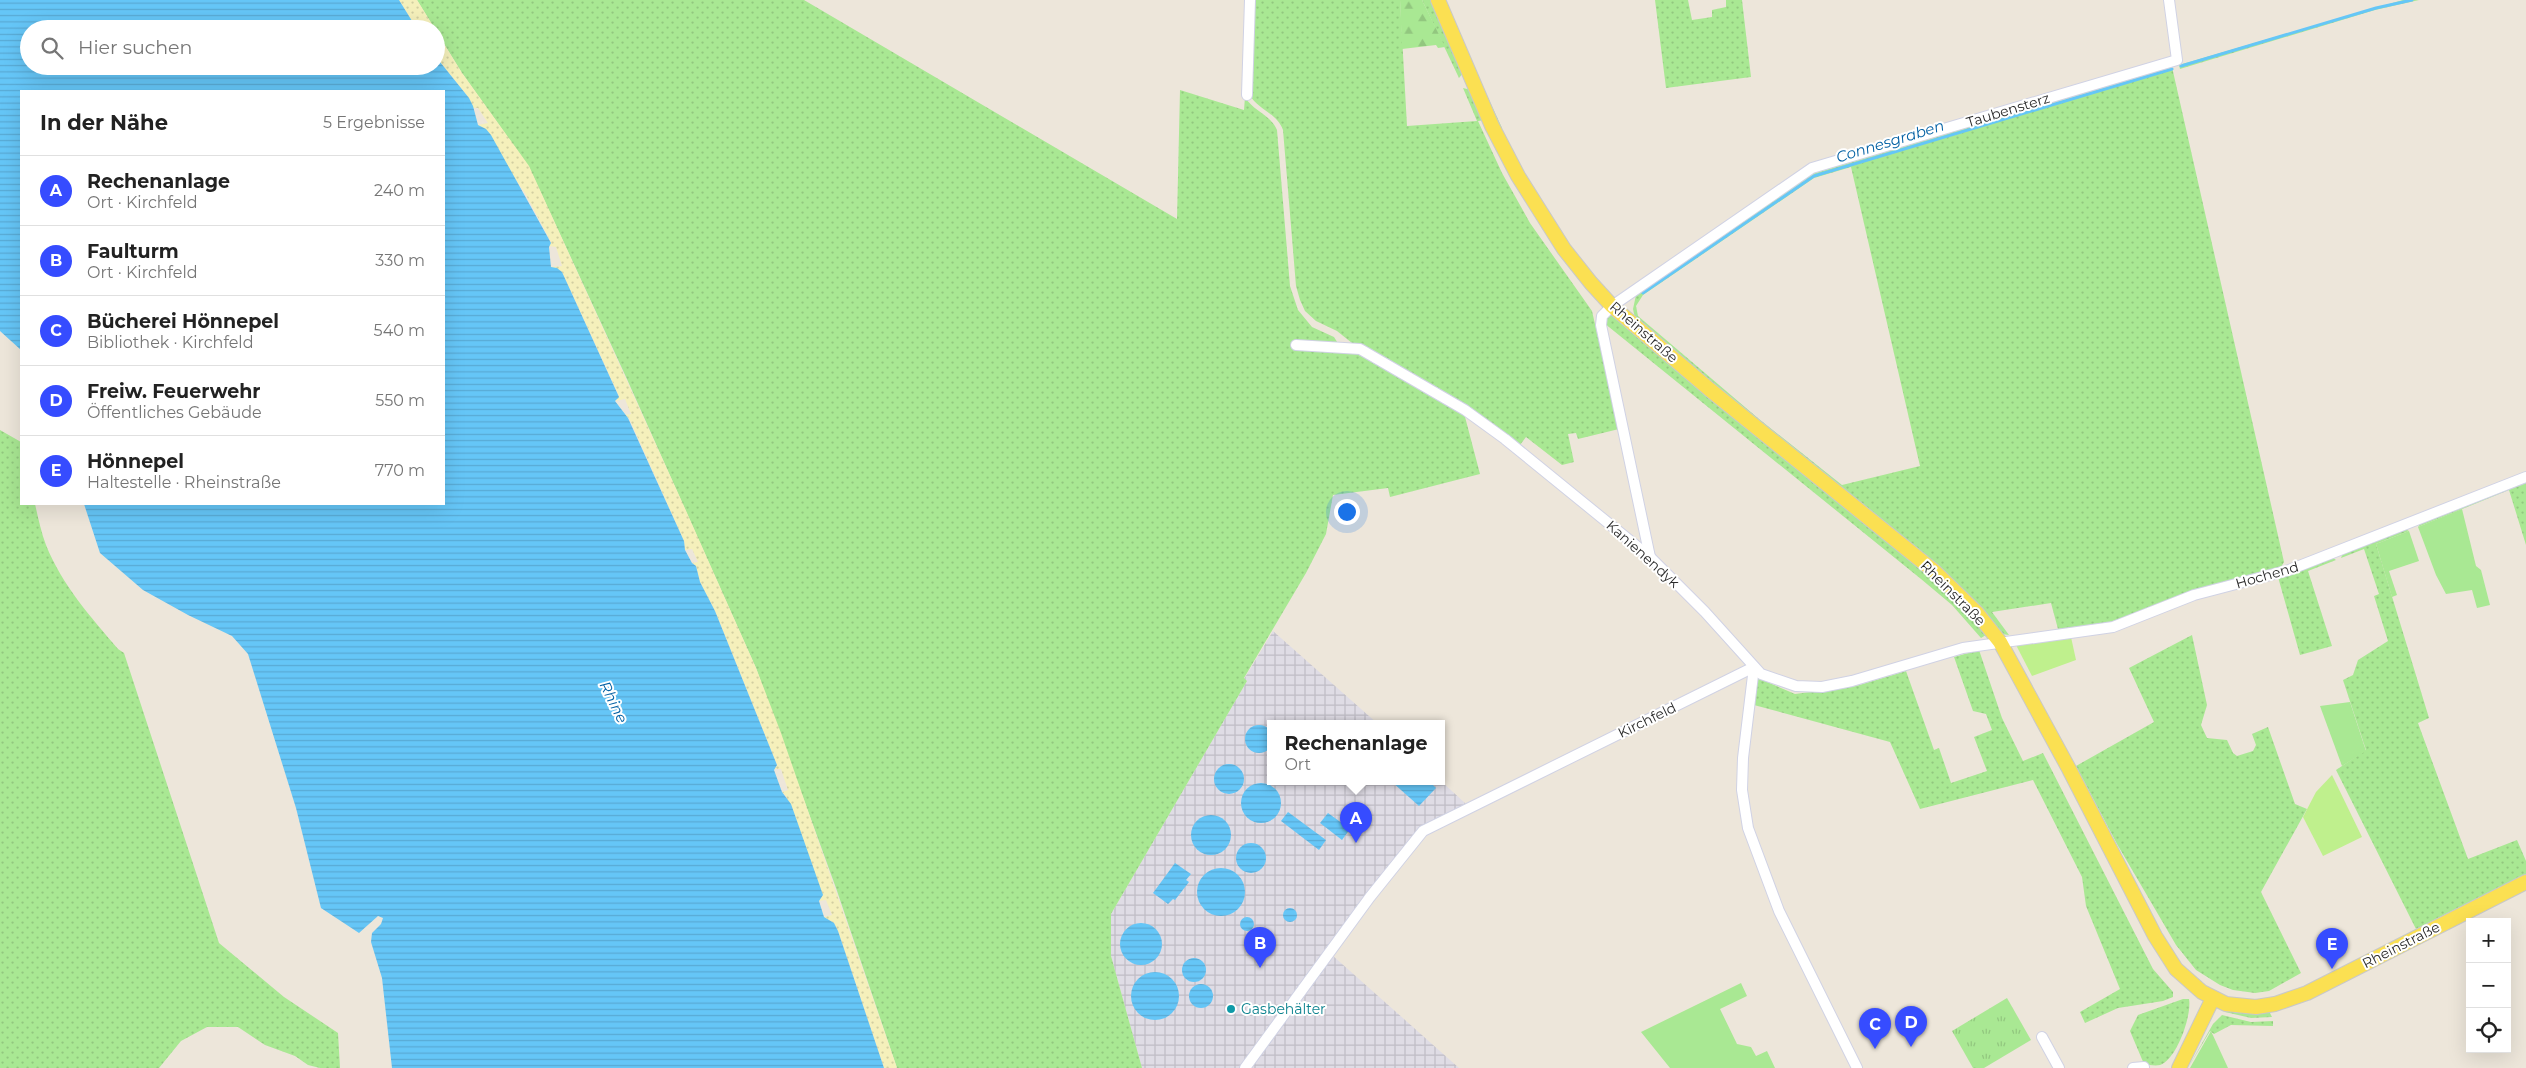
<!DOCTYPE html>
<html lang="de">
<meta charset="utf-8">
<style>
:root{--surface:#fff;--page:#f6f6f6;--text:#222;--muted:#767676;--line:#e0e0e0;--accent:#364cff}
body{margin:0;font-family:Montserrat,sans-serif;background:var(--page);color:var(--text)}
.controls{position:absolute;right:15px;bottom:15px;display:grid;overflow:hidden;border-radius:0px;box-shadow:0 5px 20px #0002}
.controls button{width:45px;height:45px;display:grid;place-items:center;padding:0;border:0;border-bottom:1px solid var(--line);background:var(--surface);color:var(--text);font:25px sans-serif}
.you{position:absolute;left:1346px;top:511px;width:18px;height:18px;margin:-12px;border:4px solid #fff;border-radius:50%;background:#1a73e8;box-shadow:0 0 0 8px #1a73e833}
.badge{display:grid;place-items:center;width:32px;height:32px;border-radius:50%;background:var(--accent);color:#fff;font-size:16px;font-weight:700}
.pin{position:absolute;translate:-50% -41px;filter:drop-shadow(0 1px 2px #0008)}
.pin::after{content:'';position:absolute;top:26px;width:18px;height:15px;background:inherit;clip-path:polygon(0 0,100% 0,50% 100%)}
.popup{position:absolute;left:1267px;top:720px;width:178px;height:65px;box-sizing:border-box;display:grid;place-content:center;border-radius:0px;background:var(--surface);filter:drop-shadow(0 1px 4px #0005);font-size:16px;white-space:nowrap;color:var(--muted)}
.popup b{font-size:19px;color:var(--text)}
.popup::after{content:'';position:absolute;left:50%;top:100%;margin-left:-10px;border:10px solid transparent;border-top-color:var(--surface)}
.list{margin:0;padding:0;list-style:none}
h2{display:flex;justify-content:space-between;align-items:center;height:65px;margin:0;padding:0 20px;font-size:21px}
h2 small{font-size:16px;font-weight:400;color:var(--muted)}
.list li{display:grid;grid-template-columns:32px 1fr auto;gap:15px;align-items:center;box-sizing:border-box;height:70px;padding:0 20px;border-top:1px solid var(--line)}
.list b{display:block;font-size:19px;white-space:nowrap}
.list p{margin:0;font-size:16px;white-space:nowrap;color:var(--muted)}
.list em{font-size:16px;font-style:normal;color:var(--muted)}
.icon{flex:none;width:28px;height:28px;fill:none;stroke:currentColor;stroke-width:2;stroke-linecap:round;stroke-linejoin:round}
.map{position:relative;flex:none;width:2526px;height:1068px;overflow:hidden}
.search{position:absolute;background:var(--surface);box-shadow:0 5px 20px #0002;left:20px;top:20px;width:425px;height:55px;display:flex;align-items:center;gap:12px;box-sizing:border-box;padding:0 18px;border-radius:28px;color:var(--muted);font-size:19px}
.panel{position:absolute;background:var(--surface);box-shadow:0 5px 20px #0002;left:20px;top:90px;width:425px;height:415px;border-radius:0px}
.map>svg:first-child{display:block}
</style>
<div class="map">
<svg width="2526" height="1068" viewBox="0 0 2526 1068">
<defs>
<pattern id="industrial-grid" width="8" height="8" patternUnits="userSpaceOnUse" patternTransform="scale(1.25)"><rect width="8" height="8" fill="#dfdce5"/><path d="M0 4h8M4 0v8" fill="none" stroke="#c0bdc5"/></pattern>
<pattern id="grass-dots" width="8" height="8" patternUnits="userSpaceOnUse" patternTransform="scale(1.25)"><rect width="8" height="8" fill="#a9e893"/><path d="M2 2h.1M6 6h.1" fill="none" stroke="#92c77f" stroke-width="1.8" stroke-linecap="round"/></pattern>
<pattern id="forest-firs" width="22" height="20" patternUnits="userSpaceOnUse" patternTransform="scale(1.25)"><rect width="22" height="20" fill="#a9e893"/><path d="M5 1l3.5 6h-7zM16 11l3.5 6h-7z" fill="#92c77f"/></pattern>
<pattern id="sand-dots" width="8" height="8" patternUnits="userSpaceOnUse" patternTransform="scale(1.25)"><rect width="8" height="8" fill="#f5f0bb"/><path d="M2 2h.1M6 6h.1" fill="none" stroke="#d2cea1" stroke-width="1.8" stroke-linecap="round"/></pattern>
<pattern id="park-tufts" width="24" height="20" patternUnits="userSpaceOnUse" patternTransform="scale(1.25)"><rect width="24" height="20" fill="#a9e893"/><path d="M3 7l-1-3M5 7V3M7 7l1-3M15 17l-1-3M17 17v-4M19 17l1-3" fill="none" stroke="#92c77f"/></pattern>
<pattern id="water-rules" width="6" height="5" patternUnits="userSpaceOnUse" patternTransform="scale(1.25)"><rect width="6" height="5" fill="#65c6f7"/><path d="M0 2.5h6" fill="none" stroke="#58aad4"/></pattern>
</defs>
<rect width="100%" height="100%" fill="#ede6da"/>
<g fill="url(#industrial-grid)">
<path d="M1273,631L1378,724H1271V782L1441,781L1466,804L1421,826L1239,1068H1142L1111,956V914L1247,681L1244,679Z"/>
<path d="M1332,955L1459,1068H1248Z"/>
</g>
<g fill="url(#grass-dots)" fill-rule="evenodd">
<path d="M417,0H804L1177,219L1180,90L1244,110L1245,97C1253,111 1271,115 1277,130L1290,286L1298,310L1312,327L1334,337L1339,345L1362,353L1464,413L1480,474L1390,497L1388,488L1333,495L1326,534L1306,573L1244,678L1247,681L1111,914V956L1142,1068H897L836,888L756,668L626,377L529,167L462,73Z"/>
<path d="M1252,0H1400L1407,126L1477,121L1463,88L1471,90L1485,120L1478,121L1502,173L1530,223L1592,311L1619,429L1578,439L1576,433L1568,434L1574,462L1562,465L1526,437L1520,445L1357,347L1337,331L1316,321L1305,311L1300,300L1296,286L1283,130C1277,113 1258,110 1249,94Z"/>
<path d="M1422,0H1432L1463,73L1459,78Z"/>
<path d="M1655,0H1688L1692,20L1712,17V10L1726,7V0H1742L1751,77L1666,88Z"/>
<path d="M2403,0H2419L2375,10L2180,69L2179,65Z"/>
<path d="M1452,20L1502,128L1499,129Z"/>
<path d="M2172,67L2284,562L2281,567L2215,585L2110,622L2058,629L2051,603L1992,612L2009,635L2001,634L1976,602L1950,578L1688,366L1635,318L1633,309L1636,295L1812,174ZM1851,167L1920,466L1842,485L1759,419L1638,316L1636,306L1643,295L1814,178Z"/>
<path d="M1612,315L1928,571L1986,628V635L1981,638L1952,605L1921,579L1604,323L1605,317Z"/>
<path d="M0,430L21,442V504H35C38,517 41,532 46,545C62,585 90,616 118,649L124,653L219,943L284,997L338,1033L340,1068H320L308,1065L295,1056L265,1045L238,1027H207L181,1041L159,1068H0Z"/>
<path d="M2526,481V545L2509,490L2418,527L2422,521Z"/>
<path d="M2403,528L2409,531L2376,544L2429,718L2418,723L2468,859L2517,840L2526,861V874L2416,929L2336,770L2366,750L2343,680L2353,675L2358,660L2388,641L2374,596L2379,594L2364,549L2341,558L2343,553Z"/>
<path d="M2332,557L2336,560L2308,571L2332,646L2300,655L2278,577Z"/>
<path d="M2192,635L2207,705L2201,725L2207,738L2227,740L2233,753L2237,756L2253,751L2256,745L2252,734L2268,727L2295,804L2307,809L2261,892L2301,973L2269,991L2255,993L2233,990L2220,985L2196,970L2176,945L2117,844L2076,766L2154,722L2129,668Z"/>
<path d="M1979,650L2002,718L2023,761L2043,753L2153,969L2173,992V997L2163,1001L2118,1008L2085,1023L2080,1012L2120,989L2086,906L2082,877L2033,780L1920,809L1890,742L1754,705L1758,678L1795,694L1856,686L1906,671L1934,750L1939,748L1951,783L1987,771L1974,737L1992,730L1986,714L1973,711L1954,657Z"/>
<path d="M2183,999H2189C2192,1015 2177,1059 2160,1065C2156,1066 2148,1065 2144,1064L2130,1031L2138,1015Z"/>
<path d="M2232,1011L2270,1013L2272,1017L2251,1018L2225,1012Z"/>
<path d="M2222,1015L2251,1022L2273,1021V1026L2231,1025L2214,1034L2210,1031L2188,1068L2213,1024Z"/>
</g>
<path fill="url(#forest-firs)" d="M1400,0H1422L1445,47L1438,48L1436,45L1402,49Z"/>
<g fill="url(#sand-dots)">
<path d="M399,0H417L435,29H417Z"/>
<path d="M436,31L462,73L529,166L683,504L756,668L781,733L897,1068H884L838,931L834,923L824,917L832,915L826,900L819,901L786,796L782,792L788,790L781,769H774L777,765L715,611L700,582L696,566L692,563L698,562L692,549L685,550L684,541L629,418L625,415L631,414L625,399L615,401L619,396L562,272L551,267L562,266L556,247L549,246L551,242L525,193L478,125L488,123L478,108H472L469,98L436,57Z"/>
</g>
<path fill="url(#park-tufts)" d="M2007,998L2031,1040L1984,1068H1973L1952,1031Z"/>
<g fill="#a9e893">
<path d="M2462,509L2476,566L2481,570L2490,605L2477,608L2472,590L2446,594L2436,575L2418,527Z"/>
<path d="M2409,531L2419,561L2389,571L2397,595L2392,597L2376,544Z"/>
<path d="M2350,702L2366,751L2342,766L2320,706Z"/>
<path d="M1741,983L1747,996L1720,1009L1737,1044L1751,1047L1756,1056L1767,1051L1775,1068H1670L1641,1032Z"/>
<path d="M2211,1031L2228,1068H2190Z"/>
</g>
<g fill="#bff08d">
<path d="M2071,637L2076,660L2032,676L2016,645Z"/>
<path d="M2332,775L2362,837L2323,856L2303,817L2316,792Z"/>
</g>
<g fill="url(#water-rules)">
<path d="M0,0H399L417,29H29V66H436V57L469,98L473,106L478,125L486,129L491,135L551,243L549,247L551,267L557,268L562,272L619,397L615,401L628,418L684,541L685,550L692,563L696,566L700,582L715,611L777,765L774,770L782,792L791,804L823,895L819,901L824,917L834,923L838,931L884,1068H392L382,978L371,942L372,933L381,924L383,918L378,916L359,933L321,908L296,808L248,654L232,636L188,615L143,590L100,553L84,504H444V91H21V350L0,331Z"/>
<circle cx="1259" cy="739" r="14"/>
<circle cx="1229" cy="779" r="15"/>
<path d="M1392,782H1430L1436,788L1419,806Z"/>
<circle cx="1261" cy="803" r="20"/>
<path d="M1288,812L1326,840L1319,850L1281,821Z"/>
<path d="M1328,813L1350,829L1342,840L1320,823Z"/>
<circle cx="1211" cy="835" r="20"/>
<circle cx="1251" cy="858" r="15"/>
<path d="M1175,863L1191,874L1186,880L1189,882L1175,900L1173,899L1168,904L1153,893Z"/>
<circle cx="1221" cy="892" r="24"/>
<circle cx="1290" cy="915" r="7"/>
<circle cx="1247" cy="924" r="7"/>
<circle cx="1141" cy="944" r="21"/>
<circle cx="1194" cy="970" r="12"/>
<circle cx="1155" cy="996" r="24"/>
<circle cx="1201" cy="996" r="12"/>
</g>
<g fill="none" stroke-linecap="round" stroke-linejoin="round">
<g stroke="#65c6f7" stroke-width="3">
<path d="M2181,66L2376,8L2412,0"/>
<path d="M1643,293L1814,176L2172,69"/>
</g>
<defs>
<g id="minor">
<path d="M1247,95L1250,0"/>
<path d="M1296,345L1360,349L1465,410L1505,439L1650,557L1705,612L1761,674L1796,686L1822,687L1852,681L1963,648L2113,627L2194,595L2289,570L2526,477"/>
<path d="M1650,557L1601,325L1602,316L1612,306L1812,168L2177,60L2169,0"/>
<path d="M1754,667L1743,758L1742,790L1748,828L1779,911L1857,1068"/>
<path d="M2042,1037L2059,1068"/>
<path d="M1245,1068L1370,897L1423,831L1754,667"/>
<path d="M2133,1068L2144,1067"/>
</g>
<g id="major">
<path d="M1438,0L1492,126L1518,176L1564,249L1591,283L1612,306L1709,389L1934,571L1977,613L2000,642L2069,769L2155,936L2176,969L2202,992L2226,1004L2256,1007L2275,1004L2307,993L2526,882"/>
<path d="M2179,1068L2213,998"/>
</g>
</defs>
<use href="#minor" stroke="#d0d2e4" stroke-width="12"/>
<use href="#major" stroke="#c8c8c8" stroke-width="16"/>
<use href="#minor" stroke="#fff" stroke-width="10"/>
<use href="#major" stroke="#fbe052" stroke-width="14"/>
</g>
<circle fill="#0f9aa8" stroke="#fff" stroke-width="2" cx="1231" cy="1009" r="5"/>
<g text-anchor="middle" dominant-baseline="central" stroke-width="4" stroke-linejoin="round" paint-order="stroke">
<g font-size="14" fill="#2a2a2a" stroke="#fff">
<text transform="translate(2008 110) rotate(-17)">Taubensterz</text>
<text transform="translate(1644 332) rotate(41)">Rheinstraße</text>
<text transform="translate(1643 554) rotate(42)">Kanienendyk</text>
<text transform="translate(2267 575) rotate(-16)">Hochend</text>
<text transform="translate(1953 593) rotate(45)">Rheinstraße</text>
<text transform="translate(1647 720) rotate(-26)">Kirchfeld</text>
<text transform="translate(2401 945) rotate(-27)">Rheinstraße</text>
</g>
<g font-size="14" fill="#0d838f" stroke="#fff" text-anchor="start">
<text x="1241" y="1009">Gasbehälter</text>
</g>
<g font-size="15" font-style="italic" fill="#0361a4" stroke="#fff">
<text transform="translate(1890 141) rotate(-17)">Connesgraben</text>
<text transform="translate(614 702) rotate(64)">Rhine</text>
</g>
</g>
</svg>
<div class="controls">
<button>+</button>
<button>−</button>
<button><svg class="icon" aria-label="locate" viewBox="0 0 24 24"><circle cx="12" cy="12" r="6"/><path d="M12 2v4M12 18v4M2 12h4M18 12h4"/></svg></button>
</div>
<div class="you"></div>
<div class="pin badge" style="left:1356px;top:843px">A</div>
<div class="popup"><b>Rechenanlage</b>Ort</div>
<div class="pin badge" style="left:1260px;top:968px">B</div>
<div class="pin badge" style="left:1875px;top:1049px">C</div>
<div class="pin badge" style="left:1911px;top:1047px">D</div>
<div class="pin badge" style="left:2332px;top:969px">E</div>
<div class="search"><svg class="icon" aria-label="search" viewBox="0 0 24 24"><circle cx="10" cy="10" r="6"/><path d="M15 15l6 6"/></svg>Hier suchen</div>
<section class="panel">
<h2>In der Nähe<small>5 Ergebnisse</small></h2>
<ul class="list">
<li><span class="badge">A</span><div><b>Rechenanlage</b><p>Ort · Kirchfeld</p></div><em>240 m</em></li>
<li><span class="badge">B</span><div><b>Faulturm</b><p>Ort · Kirchfeld</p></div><em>330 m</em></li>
<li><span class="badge">C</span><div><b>Bücherei Hönnepel</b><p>Bibliothek · Kirchfeld</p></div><em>540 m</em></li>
<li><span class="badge">D</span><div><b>Freiw. Feuerwehr</b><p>Öffentliches Gebäude</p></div><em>550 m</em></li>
<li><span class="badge">E</span><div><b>Hönnepel</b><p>Haltestelle · Rheinstraße</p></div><em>770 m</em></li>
</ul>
</section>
</div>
